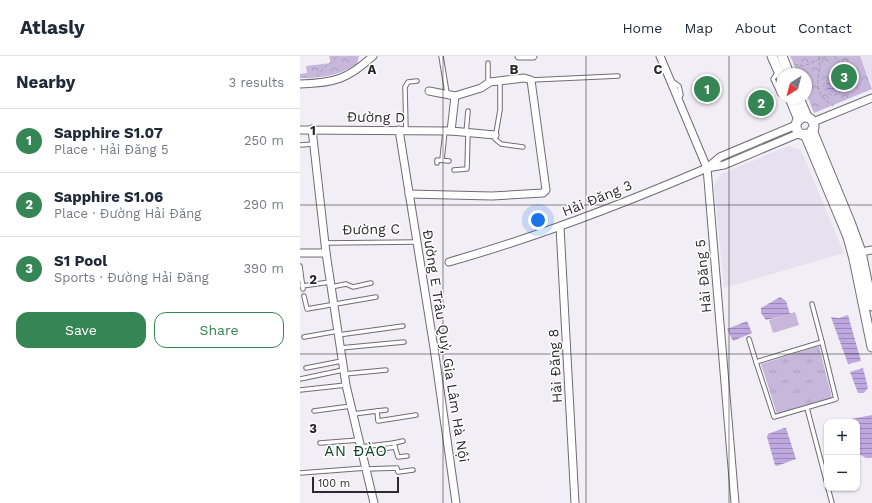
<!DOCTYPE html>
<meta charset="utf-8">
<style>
:root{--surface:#fff;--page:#f2f2f3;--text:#1f2937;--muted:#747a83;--line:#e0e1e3;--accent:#368555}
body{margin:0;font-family:"Work Sans",sans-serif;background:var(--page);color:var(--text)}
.controls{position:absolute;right:12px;bottom:12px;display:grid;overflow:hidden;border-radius:8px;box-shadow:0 1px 3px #0004}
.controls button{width:36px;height:36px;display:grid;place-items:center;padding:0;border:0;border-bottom:1px solid var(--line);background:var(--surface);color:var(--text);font:20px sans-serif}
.compass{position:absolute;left:476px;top:12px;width:36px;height:36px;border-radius:50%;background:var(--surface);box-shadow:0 1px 3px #0004;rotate:216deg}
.scale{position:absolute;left:12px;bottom:10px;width:87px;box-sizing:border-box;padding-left:4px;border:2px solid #2a292c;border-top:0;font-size:11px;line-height:14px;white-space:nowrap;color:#2a292c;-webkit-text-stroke:3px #fff;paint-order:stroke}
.you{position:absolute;left:238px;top:164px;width:14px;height:14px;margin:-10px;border:3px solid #fff;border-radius:50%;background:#1a73e8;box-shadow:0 0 0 6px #1a73e833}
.badge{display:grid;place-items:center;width:26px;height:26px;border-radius:50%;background:var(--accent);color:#fff;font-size:13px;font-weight:700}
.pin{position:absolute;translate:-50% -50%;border:2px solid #fff;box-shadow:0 1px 4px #0006}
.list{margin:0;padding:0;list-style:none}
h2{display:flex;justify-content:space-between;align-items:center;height:52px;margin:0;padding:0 16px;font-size:17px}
h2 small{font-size:13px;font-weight:400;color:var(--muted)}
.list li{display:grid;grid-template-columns:26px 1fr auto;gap:12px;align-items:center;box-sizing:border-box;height:64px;padding:0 16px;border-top:1px solid var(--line)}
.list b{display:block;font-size:15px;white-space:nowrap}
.list p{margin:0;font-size:13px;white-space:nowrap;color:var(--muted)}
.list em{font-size:13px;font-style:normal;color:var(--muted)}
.actions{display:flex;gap:8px;padding:12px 16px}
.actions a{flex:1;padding:9px 0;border:1px solid var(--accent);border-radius:12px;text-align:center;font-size:14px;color:var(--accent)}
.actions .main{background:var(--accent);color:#fff}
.map{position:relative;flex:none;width:572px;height:447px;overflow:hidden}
header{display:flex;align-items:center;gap:24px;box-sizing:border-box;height:56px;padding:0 20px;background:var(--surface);border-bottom:1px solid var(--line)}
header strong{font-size:19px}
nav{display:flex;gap:22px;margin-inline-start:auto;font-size:14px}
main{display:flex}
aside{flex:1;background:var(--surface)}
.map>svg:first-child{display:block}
</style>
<header>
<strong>Atlasly</strong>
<nav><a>Home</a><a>Map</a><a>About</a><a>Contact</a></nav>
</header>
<main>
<aside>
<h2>Nearby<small>3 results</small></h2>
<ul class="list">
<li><span class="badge">1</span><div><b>Sapphire S1.07</b><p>Place · Hải Đăng 5</p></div><em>250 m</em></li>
<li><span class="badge">2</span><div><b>Sapphire S1.06</b><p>Place · Đường Hải Đăng</p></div><em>290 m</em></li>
<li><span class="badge">3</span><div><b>S1 Pool</b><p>Sports · Đường Hải Đăng</p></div><em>390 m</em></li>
</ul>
<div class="actions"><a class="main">Save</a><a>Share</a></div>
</aside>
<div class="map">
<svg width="572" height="447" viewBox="0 0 572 447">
<defs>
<pattern id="grass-tufts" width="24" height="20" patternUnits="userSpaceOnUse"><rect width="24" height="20" fill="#c6b7db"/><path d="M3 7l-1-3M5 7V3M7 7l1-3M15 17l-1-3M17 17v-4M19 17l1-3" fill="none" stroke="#aa9dbc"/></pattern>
<pattern id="park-crowns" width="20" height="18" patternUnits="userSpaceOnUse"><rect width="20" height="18" fill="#c6b7db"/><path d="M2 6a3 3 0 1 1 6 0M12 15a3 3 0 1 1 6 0" fill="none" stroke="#aa9dbc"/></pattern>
<pattern id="water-rules" width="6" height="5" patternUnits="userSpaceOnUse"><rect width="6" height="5" fill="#bfa8df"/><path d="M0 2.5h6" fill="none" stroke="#9b89b5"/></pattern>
</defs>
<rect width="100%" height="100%" fill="#f1eef5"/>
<g fill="#e7e1ef">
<path d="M560,0H572V29Z"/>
<path d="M488,90L501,94L544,197L424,232L414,129L421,118Z"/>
</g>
<path fill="url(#grass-tufts)" d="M519,290L532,342L477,358L461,308Z"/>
<g fill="url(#park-crowns)">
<path d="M29,0H59L57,8C38,20 22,22 0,22V18L7,17L6,10L31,7Z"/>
<path d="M490,0H560L572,33L514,57L506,37V18H498Z"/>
</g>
<g fill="#c6b7db">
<path d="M495,256L499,269L473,277L469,264Z"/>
<path d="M528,326L531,340L511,345L508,332Z"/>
<path d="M494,337L498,350L478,356L474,343Z"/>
</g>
<g fill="url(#water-rules)">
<path d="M546,5L555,16V21L548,29L541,31L537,36L531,37L526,32V27L535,20L536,11L540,6Z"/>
<path d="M480,241L486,245L490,258L466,264L461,257V252Z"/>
<path d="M548,259L561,305L548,308L531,261L539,262Z"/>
<path d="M447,265L452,277L433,285L427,273Z"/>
<path d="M563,312L568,332L564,337H558L550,316Z"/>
<path d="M572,359V402H566L557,397V366H547L546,364Z"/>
<path d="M484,372H486L496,403L477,410L475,409L467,381L468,378Z"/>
</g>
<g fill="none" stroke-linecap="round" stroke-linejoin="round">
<defs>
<g id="lane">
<path d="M141,0L147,37"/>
<path d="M188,7V27"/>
<path d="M478,16L473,23L480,38L482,39"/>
<path d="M231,24L318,20"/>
<path d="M200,25V54L195,83L201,88L223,91"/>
<path d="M372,25L379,30L381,39L379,42"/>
<path d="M106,75L105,31L108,26L117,25"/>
<path d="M166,77L168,55"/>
<path d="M0,89L14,88"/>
<path d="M142,104L145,75"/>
<path d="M137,107V104L149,105"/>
<path d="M154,114L167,113L168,77"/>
<path d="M24,187L117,186"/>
<path d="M0,210L3,233"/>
<path d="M2,230L30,226"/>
<path d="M31,231L46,228L53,231L71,227"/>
<path d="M4,240L7,253L76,241"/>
<path d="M512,248L522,286"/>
<path d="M38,279L103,270"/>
<path d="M4,281L38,275"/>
<path d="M449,283L456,306"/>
<path d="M522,286L536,343L474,361L456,306Z"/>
<path d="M40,292L104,286"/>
<path d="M6,312L42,305"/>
<path d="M44,318L86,314"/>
<path d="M0,323L43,314"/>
<path d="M0,334L46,329"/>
<path d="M507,352L527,428"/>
<path d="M14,355L51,350"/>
<path d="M77,355L86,354"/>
<path d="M53,358L77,355L78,365L116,359"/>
<path d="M20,387L59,384"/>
<path d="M61,391L94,387"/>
<path d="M95,391L98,401L107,400"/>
<path d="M62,396L95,391L94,387L103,385"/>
<path d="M66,413L97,412L98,416L113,414"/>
<path d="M0,417L66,412"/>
<path d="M528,432L532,447"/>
</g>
<g id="street">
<path d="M219,0H233"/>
<path d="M360,0L407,112L435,447"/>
<path d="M0,28C35,27 48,23 73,0"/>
<path d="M513,66L572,42"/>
<path d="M12,73L26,197L46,329L74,447"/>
<path d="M0,74L151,75L195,79"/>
<path d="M99,74L134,292L156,447"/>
<path d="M151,75L155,40"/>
<path d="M407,112L420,101L496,69"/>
<path d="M109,138L192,140L243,137L246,134L231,24L224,22L190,26L181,32L155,40L129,35"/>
<path d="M260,171L275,447"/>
<path d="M0,197H26"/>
<path d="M556,197L572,194"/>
<path d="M149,206C237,181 323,148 407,112L424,109L500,77"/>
</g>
<g id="secondary">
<path d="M472,0L482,23"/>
<path d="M482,0L489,18"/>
<path d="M490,42L499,64"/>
<path d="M499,42L507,61"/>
<circle cx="505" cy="70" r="9"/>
<path d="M512,74L550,166L561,196L572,250"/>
<path d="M505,78L548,181L554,203L572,291"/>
</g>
</defs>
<use href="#lane" stroke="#6f6d73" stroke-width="5.5"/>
<use href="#street" stroke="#6f6d73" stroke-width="9"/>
<use href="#secondary" stroke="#6f6d73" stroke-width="11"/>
<g stroke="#a3a1a6" stroke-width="1" stroke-dasharray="4 2" stroke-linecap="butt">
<path d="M519,0C523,25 507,30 533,50"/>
<path d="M534,0L538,4"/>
<path d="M546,2C554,9 560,21 551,30C548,32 545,32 542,34C538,37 537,40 531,39L524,33V27L535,19L537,6Z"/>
<path d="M494,8L504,10L527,0"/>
<path d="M17,21L23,13L38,0"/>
</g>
<use href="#lane" stroke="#fff" stroke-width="3.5"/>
<use href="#street" stroke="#fff" stroke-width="7"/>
<use href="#secondary" stroke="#fff" stroke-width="9"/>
</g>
<path fill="none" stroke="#2a292c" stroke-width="1" stroke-opacity="0.55" d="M143,0V447M286,0V447M429,0V447M0,149H572M0,298H572"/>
<g text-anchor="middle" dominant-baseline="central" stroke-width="3" stroke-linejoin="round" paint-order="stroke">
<g font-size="14" fill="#2a292c" stroke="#fff">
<text transform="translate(76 61) rotate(1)">Đường D</text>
<text transform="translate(297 142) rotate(-22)">Hải Đăng 3</text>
<text transform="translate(71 173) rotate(-1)">Đường C</text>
<text transform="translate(403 220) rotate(-95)">Hải Đăng 5</text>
<text transform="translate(146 290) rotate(81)">Đường E Trâu Quỳ, Gia Lâm Hà Nội</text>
<text transform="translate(255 310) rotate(-93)">Hải Đăng 8</text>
</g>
<g font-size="15" letter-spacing="1" fill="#064223" stroke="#fff">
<text x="56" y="395">AN ĐÀO</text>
</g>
</g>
<g font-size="13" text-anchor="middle" font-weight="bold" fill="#2a292c" stroke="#fff" stroke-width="3" stroke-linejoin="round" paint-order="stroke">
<text x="72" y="18">A</text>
<text x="214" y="18">B</text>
<text x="358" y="18">C</text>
<text x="13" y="79">1</text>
<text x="13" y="228">2</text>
<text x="13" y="377">3</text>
</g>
</svg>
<div class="controls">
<button>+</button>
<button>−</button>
</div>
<svg class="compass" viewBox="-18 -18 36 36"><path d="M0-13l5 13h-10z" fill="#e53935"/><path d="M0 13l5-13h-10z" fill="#747a83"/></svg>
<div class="scale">100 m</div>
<div class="you"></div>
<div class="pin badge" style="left:407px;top:33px">1</div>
<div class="pin badge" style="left:461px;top:47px">2</div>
<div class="pin badge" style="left:544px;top:21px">3</div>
</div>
</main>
